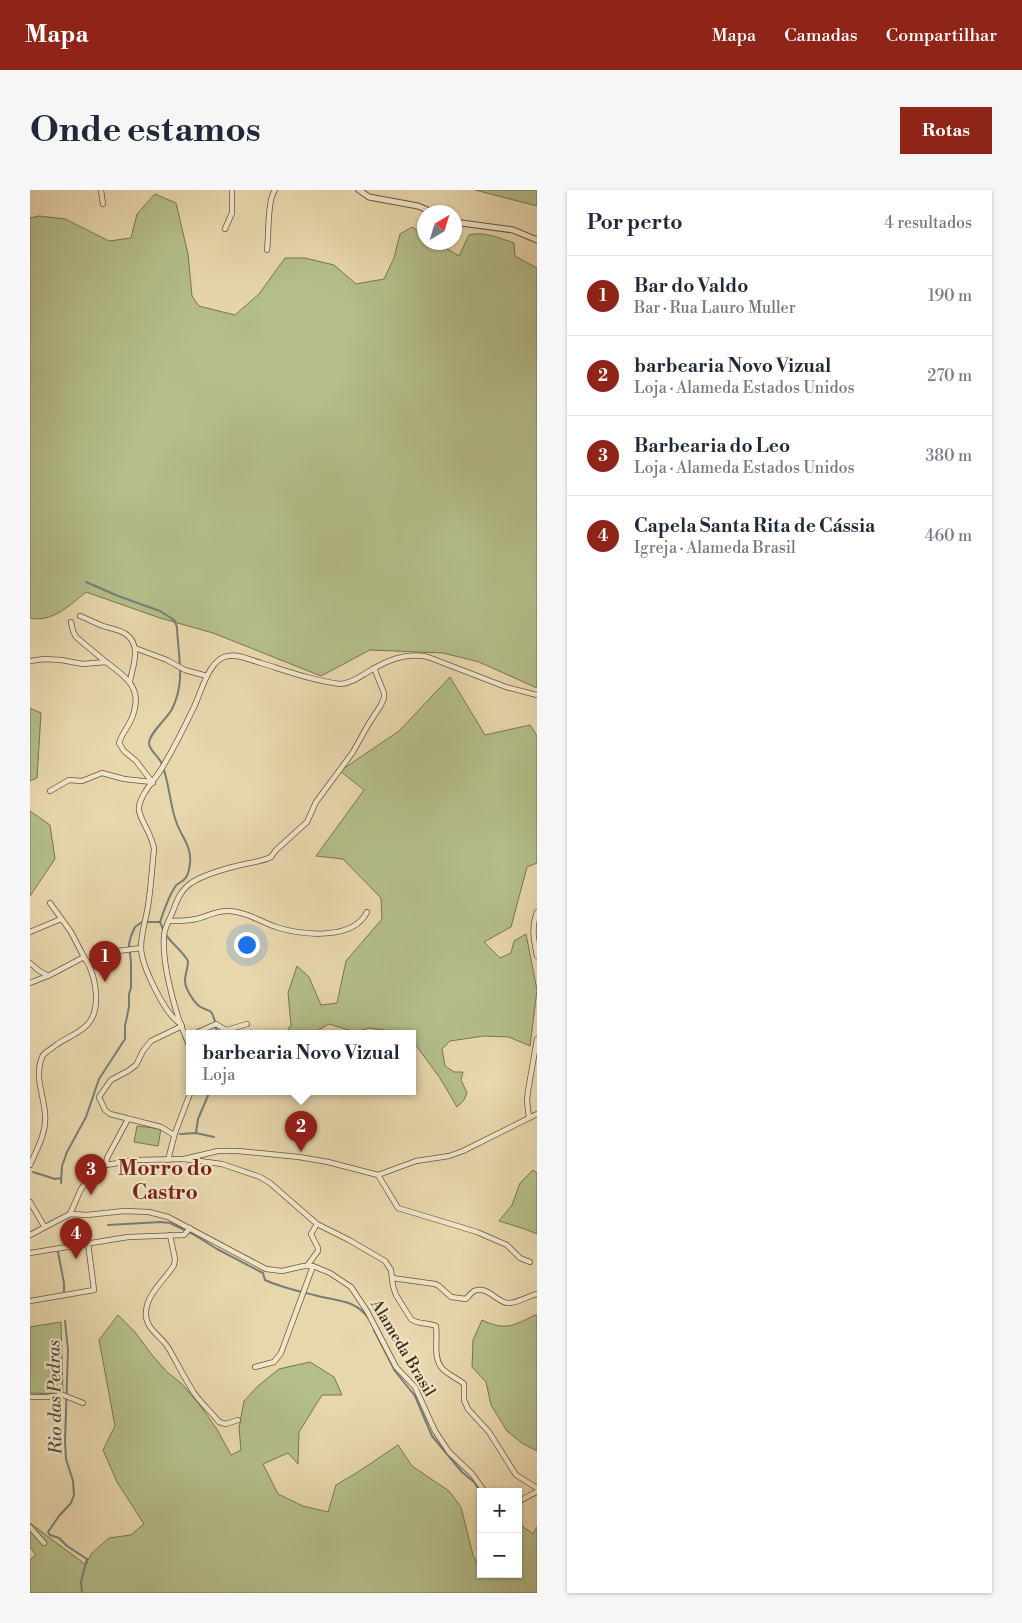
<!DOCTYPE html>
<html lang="pt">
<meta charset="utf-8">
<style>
:root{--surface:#fff;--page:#f6f6f7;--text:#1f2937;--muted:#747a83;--line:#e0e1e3;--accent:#8f2418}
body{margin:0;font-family:"Libre Bodoni",serif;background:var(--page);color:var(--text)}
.controls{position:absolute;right:15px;bottom:15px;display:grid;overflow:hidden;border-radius:0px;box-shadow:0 1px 4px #0004}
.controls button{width:45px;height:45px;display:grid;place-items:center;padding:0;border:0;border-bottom:1px solid var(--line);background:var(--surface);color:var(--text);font:25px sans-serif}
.compass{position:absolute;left:387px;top:15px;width:45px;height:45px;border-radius:50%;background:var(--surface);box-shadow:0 1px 4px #0004;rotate:38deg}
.you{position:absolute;left:216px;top:754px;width:18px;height:18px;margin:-12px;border:4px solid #fff;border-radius:50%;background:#1a73e8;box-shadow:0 0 0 8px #1a73e833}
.badge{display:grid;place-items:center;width:32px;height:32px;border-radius:50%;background:var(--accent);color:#fff;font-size:16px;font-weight:700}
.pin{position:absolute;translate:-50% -41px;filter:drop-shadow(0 1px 2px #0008)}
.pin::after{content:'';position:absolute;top:26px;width:18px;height:15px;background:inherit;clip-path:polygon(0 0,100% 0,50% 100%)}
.popup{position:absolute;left:156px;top:840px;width:230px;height:65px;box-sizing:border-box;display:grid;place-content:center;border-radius:0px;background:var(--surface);filter:drop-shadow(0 1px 4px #0005);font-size:16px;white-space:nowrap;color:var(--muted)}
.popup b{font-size:19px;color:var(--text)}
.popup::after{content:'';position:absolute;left:50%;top:100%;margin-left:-10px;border:10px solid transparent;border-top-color:var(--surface)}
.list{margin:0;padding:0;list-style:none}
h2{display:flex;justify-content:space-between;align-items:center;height:65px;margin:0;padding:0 20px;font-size:21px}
h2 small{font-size:16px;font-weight:400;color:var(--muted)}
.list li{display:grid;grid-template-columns:32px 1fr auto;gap:15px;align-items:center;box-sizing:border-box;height:80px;padding:0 20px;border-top:1px solid var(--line)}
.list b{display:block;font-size:19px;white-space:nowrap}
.list p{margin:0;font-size:16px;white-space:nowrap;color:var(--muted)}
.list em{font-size:16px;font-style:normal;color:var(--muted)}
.map{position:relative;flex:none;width:507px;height:1403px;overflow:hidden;border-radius:0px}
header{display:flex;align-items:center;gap:30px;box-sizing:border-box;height:70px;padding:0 25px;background:var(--accent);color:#fff}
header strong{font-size:24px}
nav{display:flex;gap:28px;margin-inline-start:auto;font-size:18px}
.intro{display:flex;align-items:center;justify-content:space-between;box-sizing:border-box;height:120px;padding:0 30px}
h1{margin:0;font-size:35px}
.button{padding:12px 22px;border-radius:0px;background:var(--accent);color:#fff;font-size:18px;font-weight:700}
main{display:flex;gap:30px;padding:0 30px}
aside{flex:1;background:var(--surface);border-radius:0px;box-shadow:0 1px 4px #0004}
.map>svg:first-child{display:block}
</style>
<header>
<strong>Mapa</strong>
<nav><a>Mapa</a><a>Camadas</a><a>Compartilhar</a></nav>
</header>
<div class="intro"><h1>Onde estamos</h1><a class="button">Rotas</a></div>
<main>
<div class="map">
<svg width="507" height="1403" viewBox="0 0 507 1403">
<rect width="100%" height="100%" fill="#e8d7ad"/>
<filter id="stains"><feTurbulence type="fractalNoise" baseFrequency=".004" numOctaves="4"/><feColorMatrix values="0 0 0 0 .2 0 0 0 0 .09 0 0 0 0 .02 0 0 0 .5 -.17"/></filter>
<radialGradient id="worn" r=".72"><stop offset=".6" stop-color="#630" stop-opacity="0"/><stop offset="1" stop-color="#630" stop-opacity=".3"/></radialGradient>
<g fill="#b4be8b" stroke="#787550">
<path d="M445,0H507V16Z"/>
<path d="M125,4L146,13L158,64L162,106L169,116L205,125L229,104L255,68H275L304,75L326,94L354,89L364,68L370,44L382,37L394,45V52L407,53L429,66L439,45C454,41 469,48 484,53L485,66L507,78V498L449,472L413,463L340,460L291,486L183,443L130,428L56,402C40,415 22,433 0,428V28L9,26L35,29L79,51L101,48L107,24Z"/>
<path d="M420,487L455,545L500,535L507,546V673L497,677L481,737L454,752L470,768L481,763L484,751L496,744L507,800L500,856L479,847L454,846L420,851L412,859L415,876L424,882H433L431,890L437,903L434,910L427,917L410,888L382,850V843H373L339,838L325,842L299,834L283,843H256L261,835L258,803L267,776L279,787L291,815L307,813L316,771L352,729L351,708L313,669L286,666L334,600L310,581L369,541Z"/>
<path d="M0,518L11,523L7,588L0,591Z"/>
<path d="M0,621L20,635L25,669L0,706Z"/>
<path d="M107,936L131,939L128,956L104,952Z"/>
<path d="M503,980L507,983V1044L495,1039L469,1031L482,1015L490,993Z"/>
<path d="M88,1125L105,1142L122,1165L137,1182L152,1194L170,1215L188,1241L201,1265L211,1260L209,1238L214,1211L228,1196L249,1179L280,1172L304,1187L312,1205H292L269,1242L268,1274L258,1263L233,1274L248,1304L273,1316L298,1322L306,1295L328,1282L368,1255L382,1276L419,1301L431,1317L443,1365L451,1381V1384H488V1333L503,1344L507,1337V1403H0V1370L6,1365L0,1357V1333L56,1375L61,1364L79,1348L101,1345L114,1334L87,1292L73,1260L85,1236L69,1150Z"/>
<path d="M505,1125H507V1261L492,1253L477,1241L461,1215L456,1192L442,1177L443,1150L452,1130C475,1141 483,1136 505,1125Z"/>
<path d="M31,1132L33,1204L0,1203V1137Z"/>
</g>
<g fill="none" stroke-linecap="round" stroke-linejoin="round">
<g stroke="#757f75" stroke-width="2">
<path d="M56,392L88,406L130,421L144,430L147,437C148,467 156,491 142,519C137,529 120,542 119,553C119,560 128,566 131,572C140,592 139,614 147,634C152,647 162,658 160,673C159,681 158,688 151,692C148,694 146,694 145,697C138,707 134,721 130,732L133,739"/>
<path d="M135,743C141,754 152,760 158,771C158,778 155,784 155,791C155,798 163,811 169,816C179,823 181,816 185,832"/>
<path d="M186,837L187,843"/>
<path d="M166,943L168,929L180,901"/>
<path d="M150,944L166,943L184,947"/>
<path d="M3,982L25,989L31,988"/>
<path d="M31,993L32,976L37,962L56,927L69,889L95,849V836L99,817V804L101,798V773L99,754L101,746L105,737L112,732H130"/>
<path d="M78,1035L131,1032L140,1033L163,1044L187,1059L233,1083L235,1090C250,1097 268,1101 284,1105C305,1111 326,1109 339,1129"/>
<path d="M28,1062L34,1093V1102"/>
<path d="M35,1131L38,1160L35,1251L36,1269L43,1291L44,1305L41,1313L29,1326L18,1342L20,1345L29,1348L37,1356L57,1369L51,1392L52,1403"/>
<path d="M344,1140L365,1181L385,1206L402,1246L432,1282L445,1293L451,1304"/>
</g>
<defs>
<g id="minor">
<path d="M71,0L73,14"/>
<path d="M195,39L202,23V0"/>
<path d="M237,60C239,46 237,11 245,0"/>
<path d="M50,426C58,429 67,434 76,437C89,440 103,443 105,460C106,470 102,481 100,491"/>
<path d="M41,432L43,441L46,447L76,472"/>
<path d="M105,458L137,470L155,480L177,486"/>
<path d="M0,471L14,469L31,470L53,474L76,472C95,486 113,498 103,525C100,535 92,543 89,553L94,561L106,571L123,593"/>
<path d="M20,601L39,590L52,591L72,583L94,589L122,592"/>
<path d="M20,713L41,742L54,767"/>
<path d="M507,722C501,737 504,751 507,766"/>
<path d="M139,731C148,731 157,731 166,729C177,727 186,720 199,721C217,722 229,731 246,737C271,745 323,751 337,722"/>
<path d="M0,742L31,729"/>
<path d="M0,773L8,780L18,786"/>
<path d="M0,793L20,785L54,767L59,775L88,761L111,758"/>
<path d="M151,834C135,825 111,775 111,757C111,744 116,729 118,716C121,697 122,678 124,659C123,645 107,626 109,617C111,603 125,590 132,578C144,558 154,538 164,517C171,503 179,468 198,466C209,464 220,470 231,473C257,481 284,491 311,494C321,493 328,488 336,483C356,471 374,462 398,467L476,497L507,505"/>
<path d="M166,843L186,834L194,839L197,840L217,834"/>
<path d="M160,858C157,849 153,841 150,833C142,808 132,772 134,746C134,738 140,729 143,721C147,710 151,700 161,693C177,683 197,678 215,674C224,672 233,671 241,667L246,660L277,632L286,612L323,562L338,535L351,515L354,508V503L344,478"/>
<path d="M499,928L497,911L498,901L507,849"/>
<path d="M144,945L131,937L80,924L75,920L69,907L81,890L98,881L106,875L113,861L121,851L152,836"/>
<path d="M154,969L192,974L230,987L240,993L287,1034L319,1050L355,1071L361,1080L363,1096L366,1105L381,1129C388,1135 398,1132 406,1136C408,1149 403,1166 411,1177C416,1184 427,1188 434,1194V1210L438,1219L459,1242L486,1285L507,1298"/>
<path d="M138,970L145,943L161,901"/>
<path d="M0,975C7,959 17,942 15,924C14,905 4,887 12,867C14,862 22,859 26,855C36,848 50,843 58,834C71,819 66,791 59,775"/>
<path d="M76,975L77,968L98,929"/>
<path d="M348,985L368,1018L447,1042L477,1055L490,1068L500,1072"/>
<path d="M0,1012L14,1036"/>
<path d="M40,1024L51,999L61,987L76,975L106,970L154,969L188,961H208L269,967L298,972L348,985L386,971L419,966L433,961L507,924"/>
<path d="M0,1045L40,1024L57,1025L94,1021L119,1022L138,1027L236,1079L252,1081L274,1076H283L300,1083L321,1097L337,1121L366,1177L385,1197L405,1241L419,1262L442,1284L455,1302"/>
<path d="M140,1045L145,1069L144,1075C135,1090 118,1102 116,1121C114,1139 131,1145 139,1159C147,1173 155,1189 164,1203C171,1213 181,1222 189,1232L196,1234L208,1230"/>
<path d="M0,1063L98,1047L154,1045L160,1038"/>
<path d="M277,1076L288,1061V1058L281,1044L287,1034"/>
<path d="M362,1088L405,1094L409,1096L421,1107L436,1109C438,1107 441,1103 444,1101C456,1095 466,1111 477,1113C486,1114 498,1106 507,1104"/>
<path d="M0,1111L64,1100L58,1053"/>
<path d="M225,1177L244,1172L251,1163L283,1076"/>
<path d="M0,1207H17L33,1205L53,1213"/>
<path d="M488,1311C496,1309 500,1304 507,1302"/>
<path d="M0,1337L14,1353"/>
</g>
<g id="tertiary">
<path d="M329,0L339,7L388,16L402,22"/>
<path d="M424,32L483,40L507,50"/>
</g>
</defs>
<use href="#minor" stroke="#68573a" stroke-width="6"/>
<use href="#tertiary" stroke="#68573a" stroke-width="7"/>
<use href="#minor" stroke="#f0e5ca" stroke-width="4.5"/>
<use href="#tertiary" stroke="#f0e5ca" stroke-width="5"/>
</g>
<g text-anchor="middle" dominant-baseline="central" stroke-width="4.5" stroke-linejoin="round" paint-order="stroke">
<g font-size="16" fill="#3d2c14" stroke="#f0e5ca">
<text transform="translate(373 1158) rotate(59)">Alameda Brasil</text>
</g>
<g font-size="18" font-style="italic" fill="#544f3c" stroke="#f0e5ca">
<text transform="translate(25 1207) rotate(-91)">Rio das Pedras</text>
</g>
<g font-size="21" font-weight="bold" fill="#7a1f14" stroke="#f0e5ca">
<text x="135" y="979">Morro do<tspan x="135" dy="24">Castro</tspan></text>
</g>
</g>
<rect width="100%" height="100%" filter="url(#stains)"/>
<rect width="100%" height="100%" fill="url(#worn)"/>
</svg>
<div class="controls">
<button>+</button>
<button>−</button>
</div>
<svg class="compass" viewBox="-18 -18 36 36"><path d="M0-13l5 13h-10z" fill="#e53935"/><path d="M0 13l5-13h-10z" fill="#747a83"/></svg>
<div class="you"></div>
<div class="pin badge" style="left:75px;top:792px">1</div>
<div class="pin badge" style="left:271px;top:962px">2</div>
<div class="popup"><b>barbearia Novo Vizual</b>Loja</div>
<div class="pin badge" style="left:61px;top:1005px">3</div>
<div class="pin badge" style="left:46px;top:1069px">4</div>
</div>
<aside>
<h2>Por perto<small>4 resultados</small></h2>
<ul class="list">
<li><span class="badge">1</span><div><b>Bar do Valdo</b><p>Bar · Rua Lauro Muller</p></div><em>190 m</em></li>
<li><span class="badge">2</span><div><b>barbearia Novo Vizual</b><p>Loja · Alameda Estados Unidos</p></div><em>270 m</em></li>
<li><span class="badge">3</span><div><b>Barbearia do Leo</b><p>Loja · Alameda Estados Unidos</p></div><em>380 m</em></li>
<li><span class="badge">4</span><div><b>Capela Santa Rita de Cássia</b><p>Igreja · Alameda Brasil</p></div><em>460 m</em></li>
</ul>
</aside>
</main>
